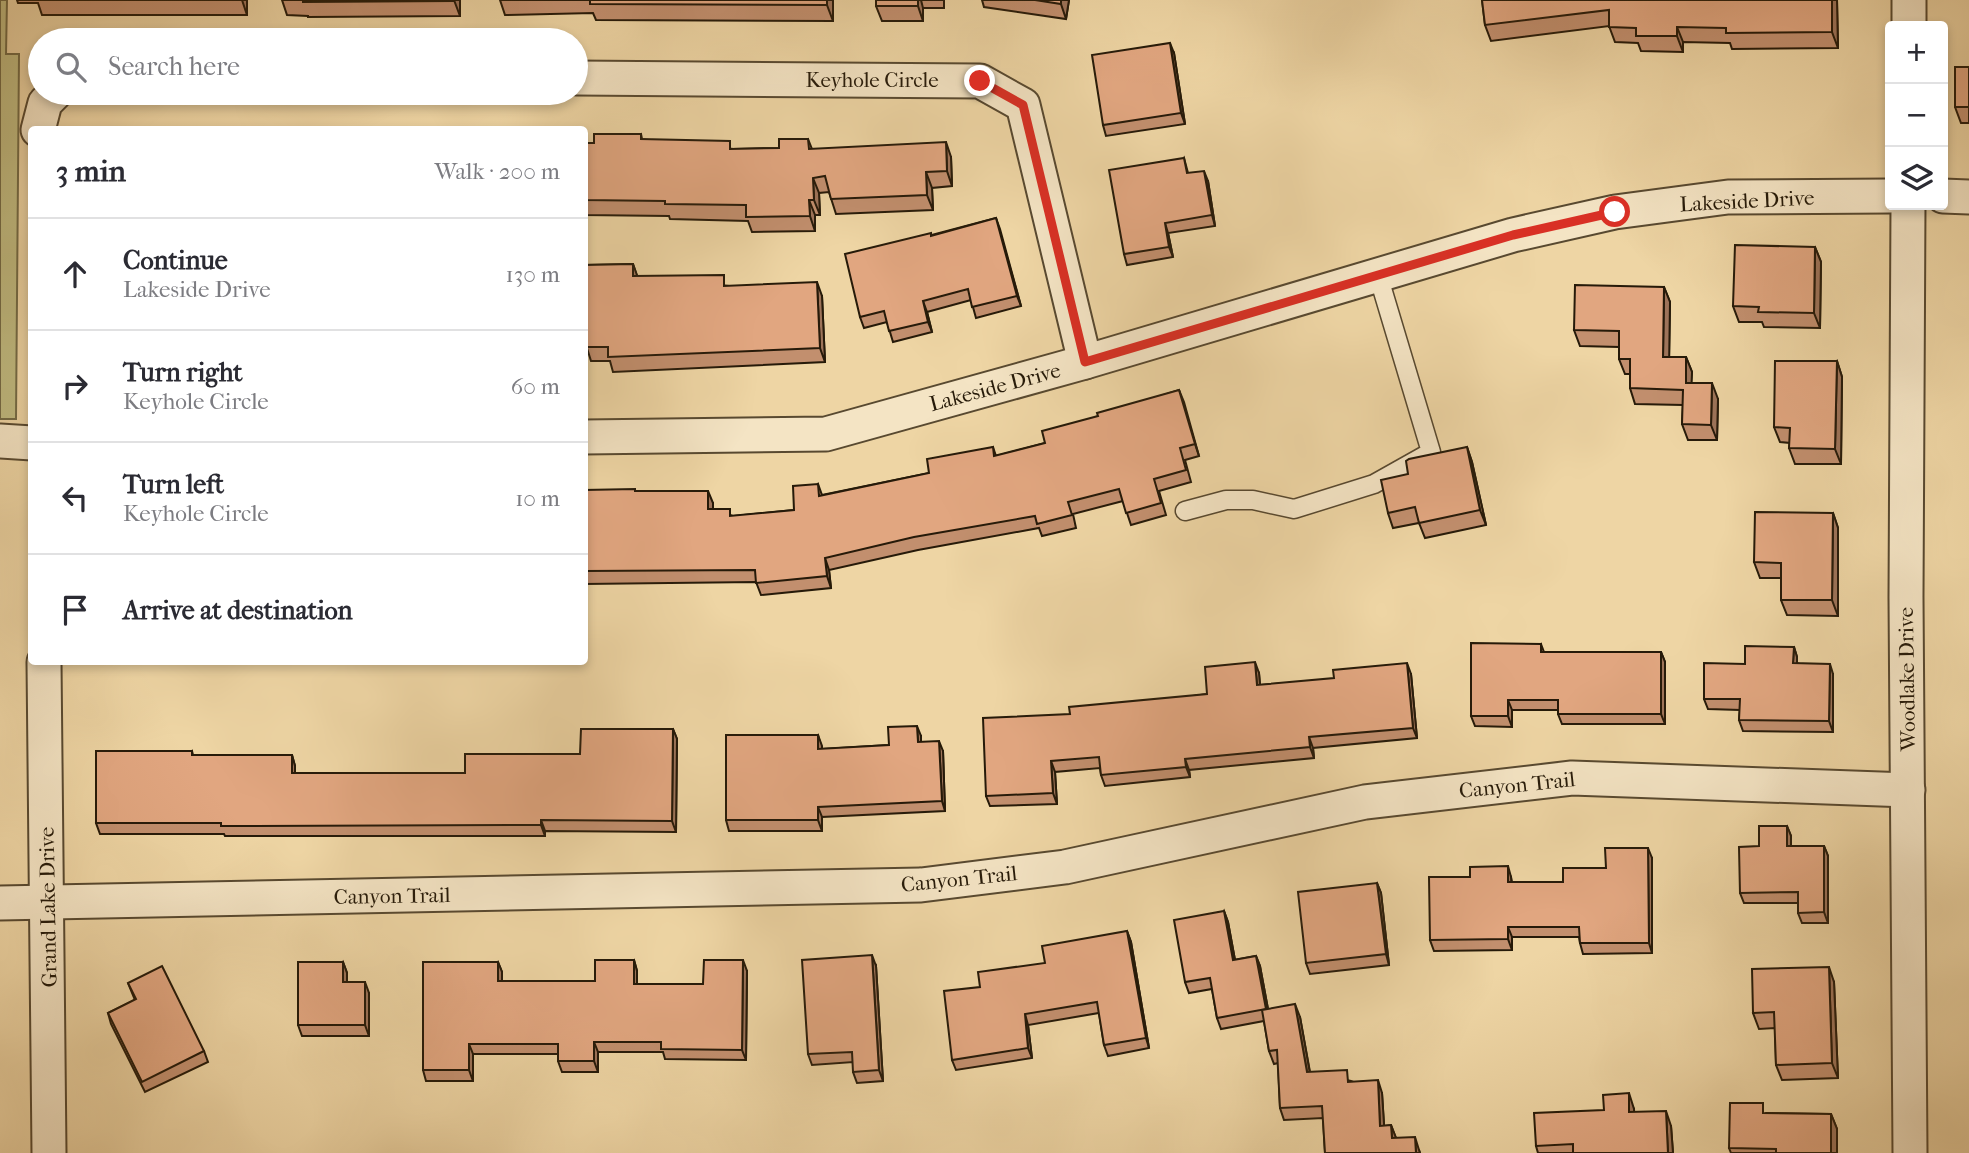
<!DOCTYPE html>
<meta charset="utf-8">
<style>
:root{--surface:#fff;--page:#f2f2f3;--text:#2b2b33;--muted:#7c7c81;--line:#e1e1e2}
body{margin:0;font-family:"IM FELL French Canon",serif;background:var(--page);color:var(--text)}
.controls{position:absolute;right:21px;top:21px;display:grid;overflow:hidden;border-radius:7px;box-shadow:0 4px 10px #0003}
.controls button{width:63px;height:63px;display:grid;place-items:center;padding:0;border:0;border-bottom:2px solid var(--line);background:var(--surface);color:var(--text);font:35px sans-serif}
.stop{position:absolute;width:21px;height:21px;margin:-16px;border:5px solid #d93025;border-radius:50%;background:#fff}
.stop.end{background:#d93025;border-color:#fff;box-shadow:0 2px 7px #0008}
.list{margin:0;padding:0;list-style:none}
h2{display:flex;justify-content:space-between;align-items:center;height:91px;margin:0;padding:0 28px;font-size:30px}
h2 small{font-size:23px;font-weight:400;color:var(--muted)}
.list li{display:grid;grid-template-columns:46px 1fr auto;gap:21px;align-items:center;box-sizing:border-box;height:112px;padding:0 28px;border-top:2px solid var(--line)}
.list b{display:block;font-size:26px;white-space:nowrap}
.list p{margin:0;font-size:23px;white-space:nowrap;color:var(--muted)}
.list em{font-size:23px;font-style:normal;color:var(--muted)}
.icon{flex:none;width:38px;height:38px;fill:none;stroke:currentColor;stroke-width:2;stroke-linecap:round;stroke-linejoin:round}
.map{position:relative;flex:none;width:1969px;height:1153px;overflow:hidden}
.search{position:absolute;background:var(--surface);box-shadow:0 4px 10px #0003;left:28px;top:28px;width:560px;height:77px;display:flex;align-items:center;gap:18px;box-sizing:border-box;padding:0 24px;border-radius:38px;color:var(--muted);font-size:26px}
.panel{position:absolute;background:var(--surface);box-shadow:0 4px 10px #0003;left:28px;top:126px;width:560px;height:539px;border-radius:7px}
.map>svg:first-child{display:block}
</style>
<div class="map">
<svg width="1969" height="1153" viewBox="0 0 1969 1153">
<rect width="100%" height="100%" fill="#eed5a4"/>
<filter id="stains"><feTurbulence type="fractalNoise" baseFrequency=".00286" numOctaves="4"/><feColorMatrix values="0 0 0 0 .2 0 0 0 0 .09 0 0 0 0 .02 0 0 0 .5 -.17"/></filter>
<radialGradient id="worn" r=".72"><stop offset=".6" stop-color="#630" stop-opacity="0"/><stop offset="1" stop-color="#630" stop-opacity=".3"/></radialGradient>
<path fill="#c0bb81" stroke="#736a45" stroke-width="2" d="M0,0H7L6,54H19L16,419H0Z"/>
<g fill="none" stroke-linecap="round" stroke-linejoin="round">
<defs>
<path id="lane" d="M1185,511L1226,500H1253L1294,509L1374,484L1431,452L1378,275"/>
<g id="street">
<path d="M1909,26V0"/>
<path d="M576,78L980,81L1023,105L1085,362"/>
<path d="M38,130L45,103L55,93"/>
<path d="M1943,196L1969,197"/>
<path d="M1908,205L1906,597L1910,1153"/>
<path d="M584,437L826,434L1085,362L1513,235L1615,212L1728,197L1890,196"/>
<path d="M0,441L32,443"/>
<path d="M44,662L49,1153"/>
<path d="M0,903L921,885L1065,867L1365,802L1572,778L1908,790"/>
</g>
</defs>
<use href="#lane" stroke="#584930" stroke-width="21"/>
<use href="#street" stroke="#584930" stroke-width="37"/>
<use href="#lane" stroke="#f4e4c4" stroke-width="18"/>
<use href="#street" stroke="#f4e4c4" stroke-width="33"/>
</g>
<g fill="#c28f6e" stroke="#261a09" stroke-width="2">
<path d="M17,0H247V15H42L38,3H18Z"/>
<path d="M282,0H460V16L308,17V16L287,15Z"/>
<path d="M500,0H833V21L596,20L593,13L505,15Z"/>
<path d="M876,0H944V8H923V21H882L876,6Z"/>
<path d="M982,0H1069L1066,19L984,7Z"/>
<path d="M1482,0H1837L1838,48L1732,49L1730,43L1683,42V52L1641,51L1638,43L1615,42L1609,26L1491,41L1485,25Z"/>
<path d="M1174,53L1185,124L1106,136L1103,125Z"/>
<path d="M1969,67V123H1961L1955,107Z"/>
<path d="M641,134L642,139L733,149L779,148L808,139L812,149L951,157L952,186L932,188L933,210L836,214L829,192L819,193L820,215H815V231L752,232L748,221L670,219L669,216L584,215V143H594Z"/>
<path d="M1184,158L1188,173L1208,181L1215,226L1168,233L1173,257L1127,265L1124,254Z"/>
<path d="M996,218L1021,306L976,318L971,300L927,312L932,332L893,342L887,322L864,328L860,317L932,235Z"/>
<path d="M1815,247L1821,262L1820,328L1764,327L1762,322H1739L1733,306Z"/>
<path d="M633,264L637,276L822,296L825,362L613,372L610,361H591L586,345H584V265Z"/>
<path d="M1664,287L1670,302L1669,357H1686L1692,372L1691,383L1718,399L1717,440H1688L1682,424L1683,405L1635,404L1630,388V374H1625L1619,359V347L1580,346L1574,330Z"/>
<path d="M1837,361L1842,377L1841,464H1795L1789,448L1790,443L1780,442L1774,427Z"/>
<path d="M1179,390L1199,456L1185,460L1191,482L1159,491L1166,515L1131,525L1123,501L1073,514L1076,528L1042,536L1039,528L918,550L829,570L831,588L761,595L756,582L584,584V490L636,491L713,503V509L733,516L794,510L818,484L822,495L929,473L993,447L996,456L1045,443L1098,416Z"/>
<path d="M1467,447L1472,462L1486,525L1425,538L1419,523L1393,528L1388,513L1408,474Z"/>
<path d="M1833,513L1838,528V616L1787,615L1781,600V578H1760L1754,562Z"/>
<path d="M1541,644L1544,652H1661L1665,662V724H1562L1558,714V710H1512V727L1475,726L1471,716Z"/>
<path d="M1794,647L1797,657V663L1833,674V732L1743,731L1739,720L1740,710L1708,709L1704,699L1745,664Z"/>
<path d="M1259,673L1260,685L1411,674L1417,738L1313,748L1314,758L1189,770L1190,777L1105,786L1101,775L1100,768L1055,772L1057,804L990,806L986,796L1070,714L1207,694Z"/>
<path d="M673,729L677,739L676,832L545,831V836H225L224,834H100L96,823L192,751L193,755H292L295,766V773H465L580,754Z"/>
<path d="M818,735L822,749L889,745L921,736V742L943,751L945,811L822,817V831H729L726,820Z"/>
<path d="M1787,826L1791,836V846H1824L1828,856V923H1802L1798,913V903H1744L1740,893L1759,846Z"/>
<path d="M1652,858V953L1583,954L1580,943L1579,937H1512V950L1434,951L1430,940L1511,877L1512,882H1563L1606,868Z"/>
<path d="M1377,883L1381,893L1389,965L1310,974L1306,963Z"/>
<path d="M1224,911L1228,922L1235,960L1256,956L1260,966L1268,1009L1300,1017L1310,1072L1351,1081L1382,1093L1384,1126L1391,1125L1396,1138L1419,1150L1420,1153H1325L1323,1118L1284,1120L1280,1108L1278,1063L1274,1064L1269,1051L1264,1021L1221,1029L1217,1018L1212,989L1189,993L1185,982Z"/>
<path d="M1127,931L1131,942L1149,1048L1108,1056L1104,1045L1099,1013L1028,1025L1032,1058L956,1070L952,1060L1045,963Z"/>
<path d="M634,960L637,971V984H703L747,971L746,1060L665,1059L663,1052H598V1072H562L558,1061V1054H473V1081H426L423,1070L498,962L502,972V981H595Z"/>
<path d="M343,962L347,973V982L369,993V1036H302L298,1025Z"/>
<path d="M876,966L883,1081L857,1083L853,1072V1062L812,1065L808,1054Z"/>
<path d="M1834,982L1838,1078L1782,1080L1776,1065L1775,1028L1759,1029L1753,1013Z"/>
<path d="M128,983L204,1051L208,1062L145,1092L111,1024L108,1013L135,1000Z"/>
<path d="M1634,1109V1112L1671,1126L1673,1153H1538L1536,1146Z"/>
<path d="M1766,1113L1831,1114L1837,1129V1153H1731L1729,1148Z"/>
</g>
<g fill="#9e745a" stroke="#261a09" stroke-width="2">
<path d="M242,0H247V15Z"/>
<path d="M454,0H460V16Z"/>
<path d="M827,0H833V21L827,5Z"/>
<path d="M918,0H921L923,8V21L918,6Z"/>
<path d="M1061,0H1069L1066,19L1061,4Z"/>
<path d="M1832,0H1837L1838,48L1832,32Z"/>
<path d="M1677,27L1683,42V52L1677,36Z"/>
<path d="M1170,43L1174,53L1185,124L1181,113Z"/>
<path d="M946,142L951,157L952,186L947,171Z"/>
<path d="M1204,171L1208,181L1215,226L1212,215Z"/>
<path d="M926,172L932,188L933,210L927,195Z"/>
<path d="M813,178L819,193L820,215L814,200Z"/>
<path d="M809,200L815,215V231L810,216Z"/>
<path d="M996,218L1000,229L1021,306L1017,296Z"/>
<path d="M1165,223L1168,233L1173,257L1169,247Z"/>
<path d="M1815,247L1821,262L1820,328L1814,313Z"/>
<path d="M633,264L638,278L633,276Z"/>
<path d="M817,282L822,296L825,362L820,348Z"/>
<path d="M1664,287L1670,302L1669,372L1663,357Z"/>
<path d="M923,301L927,312L932,332L928,322Z"/>
<path d="M1686,357L1692,372L1691,398L1686,383Z"/>
<path d="M1837,361L1842,377L1841,464L1835,449Z"/>
<path d="M1712,383L1718,399L1717,440L1711,425Z"/>
<path d="M1179,390L1184,402L1199,456L1195,444Z"/>
<path d="M1467,447L1472,462L1486,525L1480,510Z"/>
<path d="M708,491L713,503V521L708,509Z"/>
<path d="M1833,513L1838,528V616L1832,600Z"/>
<path d="M825,558L829,570L831,588L827,576Z"/>
<path d="M1794,647L1797,657V674L1793,663Z"/>
<path d="M1661,652L1665,662V724L1661,714Z"/>
<path d="M1255,662L1259,673L1261,696L1257,685Z"/>
<path d="M1407,663L1411,674L1417,738L1413,728Z"/>
<path d="M1830,664L1833,674V732L1829,721Z"/>
<path d="M1508,700L1512,710V727L1508,716Z"/>
<path d="M917,726L921,736V752L918,742Z"/>
<path d="M673,729L677,739L676,832L672,821Z"/>
<path d="M818,735L822,746V760L818,749Z"/>
<path d="M1309,737L1313,748L1314,758L1310,747Z"/>
<path d="M939,741L943,751L945,811L942,801Z"/>
<path d="M292,755L295,766V784L292,773Z"/>
<path d="M1185,759L1189,770L1190,777L1186,767Z"/>
<path d="M1051,761L1055,772L1057,804L1053,793Z"/>
<path d="M818,807L822,817V831L818,820Z"/>
<path d="M541,820L545,831V836L541,825Z"/>
<path d="M1787,826L1791,836V857L1787,846Z"/>
<path d="M1824,846L1828,856V923L1824,912Z"/>
<path d="M1648,848L1652,858V953L1649,943Z"/>
<path d="M1508,866L1511,877L1512,893L1508,882Z"/>
<path d="M1377,883L1381,893L1389,965L1386,954Z"/>
<path d="M1224,911L1228,922L1237,971L1233,960Z"/>
<path d="M1508,927L1512,937V950L1508,939Z"/>
<path d="M1127,931L1131,942L1149,1048L1146,1038Z"/>
<path d="M872,955L876,966L883,1081L879,1070Z"/>
<path d="M1256,956L1260,966L1270,1020L1266,1009Z"/>
<path d="M634,960L637,971V994L634,984Z"/>
<path d="M743,960L747,971L746,1060L742,1050Z"/>
<path d="M343,962L347,973V993L343,982Z"/>
<path d="M498,962L502,972V991L498,981Z"/>
<path d="M1829,967L1834,982L1838,1078L1832,1063Z"/>
<path d="M365,982L369,993V1036L365,1025Z"/>
<path d="M1295,1004L1300,1017L1312,1085L1307,1072Z"/>
<path d="M1025,1014L1028,1025L1032,1058L1028,1048Z"/>
<path d="M594,1042L598,1052V1072L594,1061Z"/>
<path d="M469,1044L473,1054V1081L469,1070Z"/>
<path d="M1378,1080L1382,1093L1385,1139L1380,1126Z"/>
<path d="M1629,1093L1634,1109L1635,1128L1629,1112Z"/>
<path d="M1666,1111L1671,1126L1673,1153H1668Z"/>
<path d="M1831,1114L1837,1129V1153H1831Z"/>
<path d="M1391,1125L1396,1138H1392Z"/>
<path d="M1415,1137L1419,1150L1420,1153H1416Z"/>
</g>
<g fill="#e1a680" stroke="#261a09" stroke-width="2">
<path d="M293,0H454V1L303,2V0Z"/>
<path d="M590,0H827V5L590,4Z"/>
<rect x="876" y="0" width="42" height="6"/>
<path d="M1035,0H1061V4Z"/>
<path d="M1482,0H1832V32L1726,33V28L1677,27V36H1636V28L1609,27V10L1485,25Z"/>
<path d="M1170,43L1181,113L1103,125L1092,55Z"/>
<rect x="1955" y="67" width="14" height="40"/>
<path d="M594,134H641V139L730,141V149L779,148V139H808L809,149L946,142L947,171L926,172L927,195L831,199L825,176L813,178L814,200H809L810,216L746,217V205L665,204V201L584,200V143H594Z"/>
<path d="M1184,158L1187,173L1204,171L1212,215L1165,223L1169,247L1124,254L1109,170Z"/>
<path d="M996,218L1017,296L972,307L968,289L923,301L928,322L889,331L884,311L860,317L845,254L931,233V236Z"/>
<path d="M1735,245L1815,247L1814,313L1758,312L1759,307L1733,306Z"/>
<path d="M633,264V276L724,275V286L817,282L820,348L608,357V347H586L585,330H584V265Z"/>
<path d="M1575,285L1664,287L1663,357H1686V383H1712L1711,425L1682,424L1683,390L1630,388V359H1619V331L1574,330Z"/>
<path d="M1775,361H1837L1835,449L1789,448L1790,428L1774,427Z"/>
<path d="M1179,390L1195,444L1180,448L1186,470L1154,479L1161,503L1126,513L1119,489L1068,502L1072,515L1037,524L1035,516L914,537L825,558L827,576L756,583L755,570L584,571V490L635,489V491H708V509H730V516L794,510L793,486L818,484L819,496L929,473L927,459L993,447L994,456L1045,443L1042,431L1098,416L1097,413Z"/>
<path d="M1467,447L1480,510L1419,523L1415,507L1388,513L1381,480L1408,474L1406,461L1409,459Z"/>
<path d="M1755,512L1833,513L1832,600H1781V563L1754,562Z"/>
<path d="M1471,643L1541,644V652H1661V714H1558V700H1508V716H1471Z"/>
<path d="M1745,646L1794,647L1793,663L1830,664L1829,721L1739,720L1740,699H1704V663L1745,664Z"/>
<path d="M1255,662L1257,685L1334,678L1333,670L1407,663L1413,728L1309,737L1310,747L1185,759L1186,767L1101,775L1099,757L1051,761L1053,793L986,796L983,718L1070,714L1069,707L1207,694L1205,667Z"/>
<path d="M917,726L918,742L939,741L942,801L818,807V820H726V735H818V749L889,745L888,727Z"/>
<path d="M581,729H673L672,821L541,820V825L221,826V823H96V751H192V755H292V773H465V754H580Z"/>
<path d="M1759,826H1787V846H1824V912L1798,913V892L1740,893L1739,847L1759,846Z"/>
<path d="M1605,848H1648L1649,943H1580L1579,927H1508V939L1430,940L1429,877H1470V867L1508,866V882H1563V868H1606Z"/>
<path d="M1377,883L1386,954L1306,963L1298,892Z"/>
<path d="M1224,911L1233,960L1256,956L1266,1009L1217,1018L1210,978L1185,982L1174,920Z"/>
<path d="M1127,931L1146,1038L1104,1045L1097,1002L1025,1014L1028,1048L952,1060L944,991L980,987L978,972L1045,963L1042,946Z"/>
<path d="M872,955L879,1070L853,1072L852,1052L808,1054L802,960Z"/>
<path d="M595,960H634V984H703L704,960H743L742,1050L661,1049V1042H594V1061H558V1044H469V1070H423V962H498V981H595Z"/>
<path d="M298,962H343V982H365V1025H298Z"/>
<path d="M162,966L204,1051L142,1082L108,1013L136,999L128,983Z"/>
<path d="M1829,967L1832,1063L1776,1065L1774,1012L1753,1013L1752,969Z"/>
<path d="M1295,1004L1307,1072L1347,1070L1348,1082L1378,1080L1380,1126L1391,1125L1392,1138L1415,1137L1416,1153H1325L1322,1106L1280,1108L1277,1050L1269,1051L1262,1010Z"/>
<path d="M1629,1093V1112L1666,1111L1668,1153H1573V1144L1536,1146L1534,1113L1604,1110L1603,1095Z"/>
<path d="M1730,1103H1763V1113L1831,1114V1153H1776V1149L1729,1148Z"/>
</g>
<g fill="none" stroke-linecap="round" stroke-linejoin="round">
<path stroke="#d93025" stroke-width="9" d="M980,81L1023,105L1085,362L1513,235L1615,212"/>
</g>
<g text-anchor="middle" dominant-baseline="central" stroke-width="7" stroke-linejoin="round" paint-order="stroke">
<g font-size="21" fill="#261a09" stroke="#f4e4c4">
<text x="872" y="80">Keyhole Circle</text>
<text transform="translate(1747 201) rotate(-3)">Lakeside Drive</text>
<text transform="translate(995 387) rotate(-15)">Lakeside Drive</text>
<text transform="translate(1907 679) rotate(-91)">Woodlake Drive</text>
<text transform="translate(1517 785) rotate(-6)">Canyon Trail</text>
<text transform="translate(959 879) rotate(-6)">Canyon Trail</text>
<text transform="translate(392 896) rotate(-1)">Canyon Trail</text>
<text transform="translate(48 907) rotate(-91)">Grand Lake Drive</text>
</g>
</g>
<rect width="100%" height="100%" filter="url(#stains)"/>
<rect width="100%" height="100%" fill="url(#worn)"/>
</svg>
<div class="controls">
<button>+</button>
<button>−</button>
<button><svg class="icon" aria-label="layers" viewBox="0 0 24 24"><path d="M12 4l9 5-9 5-9-5zM3 14l9 5 9-5"/></svg></button>
</div>
<div class="stop" style="left:1615px;top:212px"></div>
<div class="stop end" style="left:980px;top:81px"></div>
<div class="search"><svg class="icon" aria-label="search" viewBox="0 0 24 24"><circle cx="10" cy="10" r="6"/><path d="M15 15l6 6"/></svg>Search here</div>
<section class="panel">
<h2>3 min<small>Walk · 200 m</small></h2>
<ul class="list">
<li><svg class="icon" aria-label="ahead" viewBox="0 0 24 24"><path d="M12 20V5M6 11l6-6 6 6"/></svg><div><b>Continue</b><p>Lakeside Drive</p></div><em>130 m</em></li>
<li><svg class="icon" aria-label="right" viewBox="0 0 24 24"><path d="M7 20v-9h11M14 6l5 5-5 5"/></svg><div><b>Turn right</b><p>Keyhole Circle</p></div><em>60 m</em></li>
<li><svg class="icon" aria-label="left" viewBox="0 0 24 24"><path d="M17 20v-9H6M10 6l-5 5 5 5"/></svg><div><b>Turn left</b><p>Keyhole Circle</p></div><em>10 m</em></li>
<li><svg class="icon" aria-label="arrive" viewBox="0 0 24 24"><path d="M6 21V4h12l-3 4 3 4H6"/></svg><div><b>Arrive at destination</b></div></li>
</ul>
</section>
</div>
